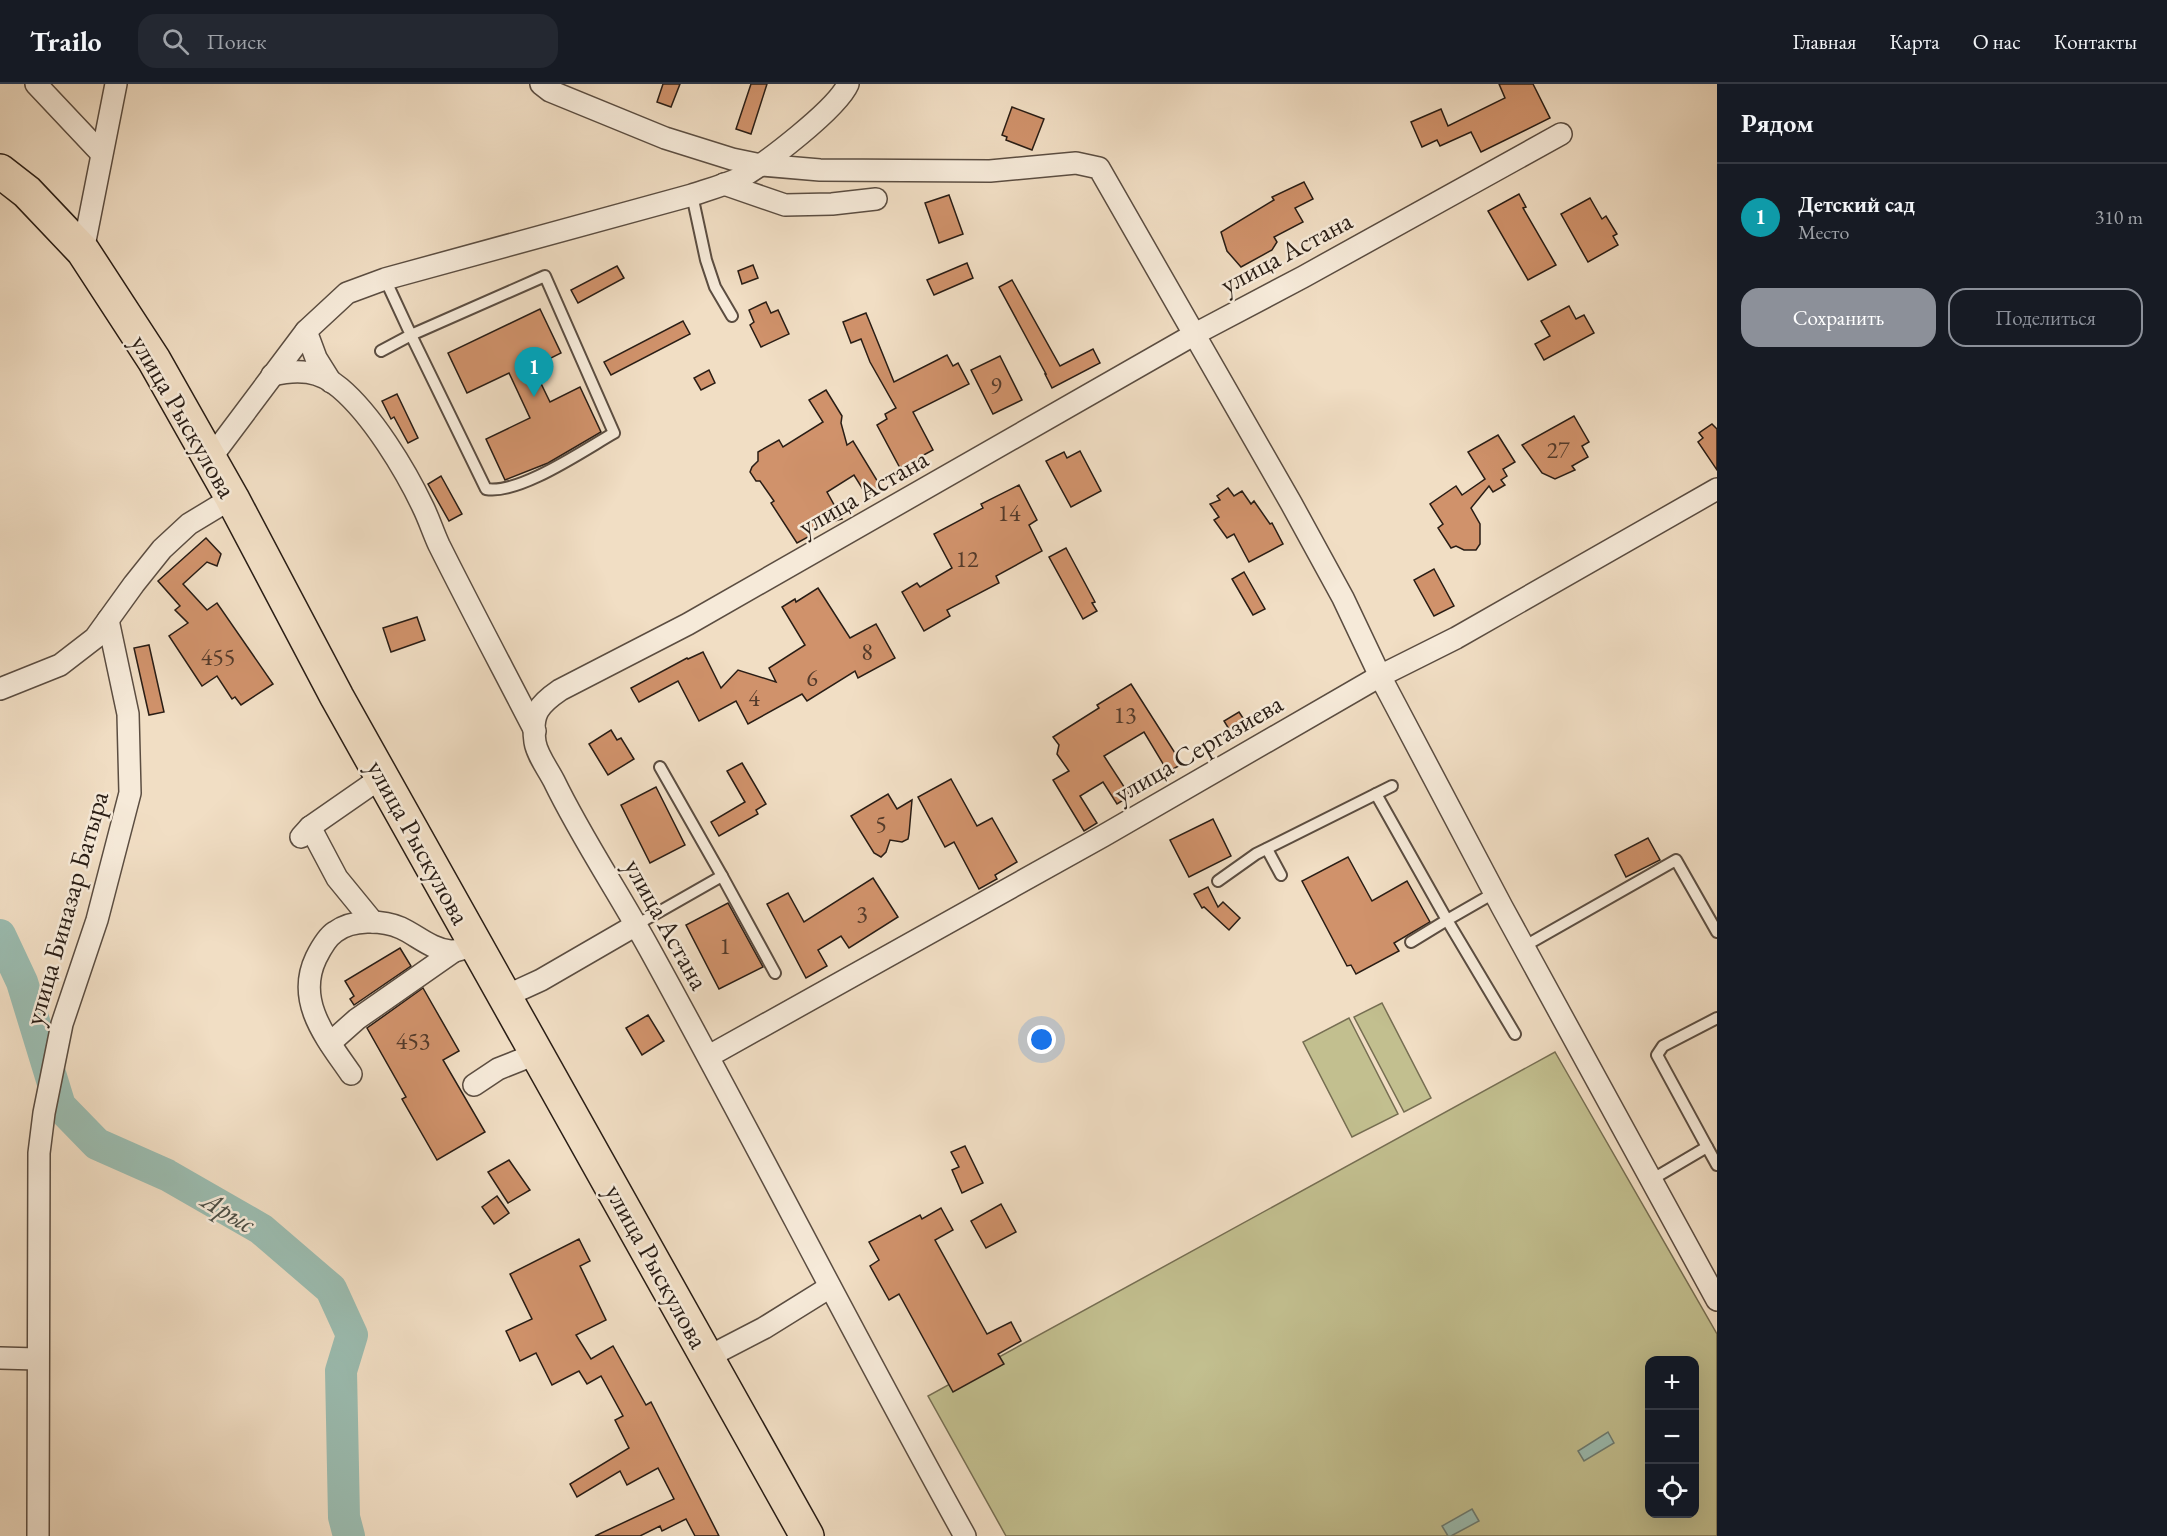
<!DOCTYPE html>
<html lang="ru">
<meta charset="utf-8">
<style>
:root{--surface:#171b24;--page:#242831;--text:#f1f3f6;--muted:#9ea1a6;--line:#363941;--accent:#8c9099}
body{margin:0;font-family:"EB Garamond",serif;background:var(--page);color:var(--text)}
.controls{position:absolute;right:18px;bottom:18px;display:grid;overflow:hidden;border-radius:12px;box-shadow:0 6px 24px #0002}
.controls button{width:54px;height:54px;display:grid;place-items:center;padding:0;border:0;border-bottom:2px solid var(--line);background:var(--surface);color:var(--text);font:30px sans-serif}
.you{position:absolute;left:1042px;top:956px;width:21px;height:21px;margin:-15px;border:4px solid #fff;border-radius:50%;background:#1a73e8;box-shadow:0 0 0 9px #1a73e833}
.badge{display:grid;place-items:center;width:39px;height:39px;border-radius:50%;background:var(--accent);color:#fff;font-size:20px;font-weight:700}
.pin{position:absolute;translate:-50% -50px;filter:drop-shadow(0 2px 3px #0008)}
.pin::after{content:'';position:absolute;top:32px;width:21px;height:18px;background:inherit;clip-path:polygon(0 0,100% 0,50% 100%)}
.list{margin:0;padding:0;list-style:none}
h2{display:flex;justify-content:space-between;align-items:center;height:78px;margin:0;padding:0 24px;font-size:26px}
h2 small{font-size:20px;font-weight:400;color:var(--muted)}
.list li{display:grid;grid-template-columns:39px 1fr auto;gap:18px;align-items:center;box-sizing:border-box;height:108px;padding:0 24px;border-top:2px solid var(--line)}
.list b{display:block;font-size:22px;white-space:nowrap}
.list p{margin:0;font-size:20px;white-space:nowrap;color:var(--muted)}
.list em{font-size:20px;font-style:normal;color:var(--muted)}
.actions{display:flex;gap:12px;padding:18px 24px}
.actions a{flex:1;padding:14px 0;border:2px solid var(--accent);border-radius:18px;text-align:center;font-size:21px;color:var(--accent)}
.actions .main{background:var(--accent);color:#fff}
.icon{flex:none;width:33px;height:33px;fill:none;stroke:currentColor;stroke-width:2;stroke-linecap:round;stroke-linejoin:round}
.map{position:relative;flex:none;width:1717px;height:1452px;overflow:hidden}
header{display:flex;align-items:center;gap:36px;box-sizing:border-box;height:84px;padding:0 30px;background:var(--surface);border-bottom:2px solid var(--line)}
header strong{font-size:28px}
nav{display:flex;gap:33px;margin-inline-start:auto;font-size:21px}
.search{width:420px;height:54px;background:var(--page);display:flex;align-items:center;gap:15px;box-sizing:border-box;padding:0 21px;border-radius:18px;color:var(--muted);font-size:22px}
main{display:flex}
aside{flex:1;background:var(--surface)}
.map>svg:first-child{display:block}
</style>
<header>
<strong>Trailo</strong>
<div class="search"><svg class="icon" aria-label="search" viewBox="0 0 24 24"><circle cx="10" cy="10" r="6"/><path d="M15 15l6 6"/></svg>Поиск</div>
<nav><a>Главная</a><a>Карта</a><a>О нас</a><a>Контакты</a></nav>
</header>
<main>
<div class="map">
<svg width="1717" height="1452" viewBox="0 0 1717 1452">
<rect width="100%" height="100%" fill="#f1dec4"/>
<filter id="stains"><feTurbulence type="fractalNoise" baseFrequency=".00333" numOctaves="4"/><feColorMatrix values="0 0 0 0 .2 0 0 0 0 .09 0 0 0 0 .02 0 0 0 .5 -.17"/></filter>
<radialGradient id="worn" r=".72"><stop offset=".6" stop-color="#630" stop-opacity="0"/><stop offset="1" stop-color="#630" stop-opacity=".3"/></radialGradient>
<g fill="#c2bf8f" stroke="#766e52" stroke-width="1.5" fill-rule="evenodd">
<path d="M1382,919L1431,1014L1404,1028L1354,933Z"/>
<path d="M1349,934L1398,1030L1352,1053L1303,958Z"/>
<path d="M1555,968L1717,1250V1452H1006L928,1312ZM1650,1276H1694V1430H1650Z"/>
</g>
<g fill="#9bbcb0" stroke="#6d7c72" stroke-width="1.5">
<path d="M1608,1348L1614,1359L1584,1377L1578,1367Z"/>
<path d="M1472,1425L1479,1437L1451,1452H1448L1442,1442Z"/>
</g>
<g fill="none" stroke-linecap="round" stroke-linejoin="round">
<path stroke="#9bbcb0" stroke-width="32" d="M0,851L22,898L60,1022L97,1060L167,1091L261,1145L331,1205L352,1251L341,1287L344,1433L349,1452"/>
</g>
<g fill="#d0926b" stroke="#291d15" stroke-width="1.5">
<path d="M663,0H680L671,23L657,18Z"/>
<path d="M751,0H767L751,50L736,45Z"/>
<path d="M1499,0H1533L1550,34L1481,68L1471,48L1440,62L1437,56L1422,63L1411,38L1441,25L1448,42L1505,14Z"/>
<path d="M1012,23L1044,35L1032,66L1006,56L1007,53L1002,51Z"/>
<path d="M1304,98L1313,115L1295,124L1303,138L1274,153L1277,158L1272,166L1241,183L1227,167L1221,148L1274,116L1272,113Z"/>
<path d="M1519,110L1526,123L1523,124L1556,181L1528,196L1488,127Z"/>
<path d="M949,111L963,150L939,159L925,119Z"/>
<path d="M1590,114L1602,135L1606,132L1617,150L1613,152L1618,161L1588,178L1561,130Z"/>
<path d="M967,179L973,194L934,211L927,196Z"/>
<path d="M753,181L758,194L742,200L738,187Z"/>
<path d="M617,182L624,194L578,219L571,206Z"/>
<path d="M1012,196L1060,282L1093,265L1100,279L1052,304L1045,290H1046L999,203Z"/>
<path d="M766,218L771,229L778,226L789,250L761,263L750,241L754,238L749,226Z"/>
<path d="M1569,222L1576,235L1584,231L1594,249L1544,276L1535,260L1550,252L1541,237Z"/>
<path d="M540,225L561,269L533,283L550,318L580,303L601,348L548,379L505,396L486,355L530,334L509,289L467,309L448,269Z"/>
<path d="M866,229L894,298L947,271L953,282L958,279L969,300L913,328L933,366L900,384L877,341L887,335L885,330L896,324L870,278L861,255L851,259L843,238Z"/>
<path d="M683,237L690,250L611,291L604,278Z"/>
<path d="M1000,272L1022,316L993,330L971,286Z"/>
<path d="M709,286L715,299L701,306L694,294Z"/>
<path d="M826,306L842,332L841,339L847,361L853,357L881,403L867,412L854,391L827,408L842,435L815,442L808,453L797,459L771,419L774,417L760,397H756L750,388L752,383L758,377V368L779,356L783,363L823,338L809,316Z"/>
<path d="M397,310L418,354L408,359L394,333L391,335L382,317Z"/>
<path d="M1574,332L1589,358L1582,362L1588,373L1572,382L1575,386L1555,395L1542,389L1522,361Z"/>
<path d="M1712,340L1717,345V386L1698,358L1703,354L1699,349Z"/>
<path d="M1498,351L1515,378L1503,385L1507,392L1501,396L1505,401L1493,408L1489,402L1471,424L1480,440V460L1476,466H1464L1456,462L1451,464L1438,444L1443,440L1430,420L1456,402L1462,411L1485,395L1468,368Z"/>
<path d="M1080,367L1101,407L1071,423L1046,377L1064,368L1067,374Z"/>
<path d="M441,392L462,430L449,437L428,400Z"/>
<path d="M1019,401L1037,436L1029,441L1042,467L996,492L999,499L947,526L950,532L924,547L902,508L917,499L920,503L952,484L934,450L983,424L981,420Z"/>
<path d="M1228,404L1234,412L1242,407L1251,420L1254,417L1270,440L1272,439L1283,460L1249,478L1234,450L1227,454L1214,436L1219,433L1210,420L1220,416L1217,412Z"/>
<path d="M206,454L221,470L217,482L207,478L183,500L207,526L217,519L273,600L241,621L235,613L232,615L217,592L202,602L169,552L188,539L175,526L180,522L158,497Z"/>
<path d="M1066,464L1095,518L1092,519L1097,527L1083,535L1049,473Z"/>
<path d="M1434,485L1454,522L1434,532L1414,496Z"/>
<path d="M1244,488L1265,525L1253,531L1232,495Z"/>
<path d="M818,504L850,554L876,540L895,574L858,594L855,587L807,617L802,610L748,640L736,617L699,637L678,597L639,618L631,604L687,574L688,575L703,568L721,604L738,586L776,598L769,584L805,561L782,523L795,515L796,518Z"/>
<path d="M417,533L425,556L391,568L383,544Z"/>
<path d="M149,561L164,628L149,631L134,564Z"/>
<path d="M1131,600L1182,680L1168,688L1144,648L1104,672L1130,712L1117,720L1103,698L1080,712L1097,739L1084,747L1053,696L1069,687L1057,670L1059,661L1053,653L1099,624L1097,621Z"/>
<path d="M1239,628L1247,640L1232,650L1224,637Z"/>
<path d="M611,646L617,656L621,654L634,675L608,691L589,660Z"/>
<path d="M742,679L766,720L756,726L758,730L719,752L711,738L745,718L727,687Z"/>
<path d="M951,695L977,742L992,734L1017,778L995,791L997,795L979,805L954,758L945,763L918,713Z"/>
<path d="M656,703L685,761L650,779L621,721Z"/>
<path d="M888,710L897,725L912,716L909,750L908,755L902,758L890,756L886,768L881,773L874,769L851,732Z"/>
<path d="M1213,735L1231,772L1189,793L1170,756Z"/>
<path d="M1648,754L1660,776L1626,793L1615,771Z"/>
<path d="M1348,773L1372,817L1407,797L1430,838L1394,859L1399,867L1356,890L1351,881L1347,882L1302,797Z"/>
<path d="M873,794L898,833L849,864L841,852L818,866L827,882L806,894L767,820L788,809L804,838Z"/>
<path d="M1208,803L1218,823L1223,818L1240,834L1229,846L1204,823L1202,824L1194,810Z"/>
<path d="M728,819L763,883L719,905L686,841Z"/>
<path d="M400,864L411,882L354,921L350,915L354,912L345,897Z"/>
<path d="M423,904L459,967L443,976L485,1048L437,1076L402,1015L406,1013L367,944Z"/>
<path d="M648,931L664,957L642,971L626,944Z"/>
<path d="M965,1062L983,1099L962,1109L952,1086L959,1083L951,1068Z"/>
<path d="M509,1076L530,1106L508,1119L488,1088Z"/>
<path d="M497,1112L509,1129L494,1140L482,1123Z"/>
<path d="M1001,1120L1016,1148L986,1164L971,1137Z"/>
<path d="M941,1124L953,1146L935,1156L987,1250L1011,1238L1021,1257L998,1270L1004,1280L953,1308L899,1210L889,1216L870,1182L879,1176L869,1158L920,1131L922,1135Z"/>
<path d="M579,1155L590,1177L580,1182L606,1236L576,1251L591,1275L613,1262L646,1321L651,1318L719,1452H695L686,1435L662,1447L660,1442L640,1452H595L674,1415L658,1384L627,1401L620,1387L577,1413L570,1400L629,1364L615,1336L623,1332L601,1292L587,1300L579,1287L552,1301L536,1269L520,1277L506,1247L532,1235L510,1190Z"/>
</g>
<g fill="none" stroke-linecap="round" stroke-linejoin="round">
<defs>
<g id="lane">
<path d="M692,111L706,176L715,203L732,232"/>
<path d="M381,267L411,251L545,192L614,349C584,366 519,411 486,405L411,251L385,195"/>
<path d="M1392,702L1376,710L1447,836L1411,858"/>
<path d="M1267,765L1281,791"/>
<path d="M722,792L775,889"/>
<path d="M1218,797L1256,770L1376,710"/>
<path d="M1494,809L1447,836L1515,950"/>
<path d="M636,841L722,792L660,683"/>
<path d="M1523,863L1676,776L1717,848"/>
<path d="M1707,1063L1657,971L1663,962L1717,934"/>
<path d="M1651,1096L1707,1063L1717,1081"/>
</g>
<g id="street">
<path d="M36,0L101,69"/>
<path d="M541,0L550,7L665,54L732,75L761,81L820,86L990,87L1076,79L1099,84L1291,419L1343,514L1380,592L1502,823L1717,1216"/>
<path d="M724,100L785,121L832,120L876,115"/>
<path d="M83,167L116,0"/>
<path d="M306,247L316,274L331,298"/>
<path d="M272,291C298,285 319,286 340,304C372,331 405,385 423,423C429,435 433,448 439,461C470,523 503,585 535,647"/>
<path d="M210,375L306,247L347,209L385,195L692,111C707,106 725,101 740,94C765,80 837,25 848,0"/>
<path d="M0,605L60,581L95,554L134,500L162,465L189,440L232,414"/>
<path d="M310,743L337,794L373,838"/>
<path d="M301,753L310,743L382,693"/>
<path d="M506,912L541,896L636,841"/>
<path d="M330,959L357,935L453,868"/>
<path d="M709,972L1103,752L1380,592L1456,554L1717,405"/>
<path d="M351,990C327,955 295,918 316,874C320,866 327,853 335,848C352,835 382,836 401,844C418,852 431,865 450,867C458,868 469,862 476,859"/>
<path d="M474,1001L498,985L538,969"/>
<path d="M708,1273L764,1244L830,1203"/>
<path d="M0,1274L37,1275"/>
<path d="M38,1452L39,1069L44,1029L62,940L97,836L130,709L128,630L108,536"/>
<path d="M965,1452C857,1258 757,1060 650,866C619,809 582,755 554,697C548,685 537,671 535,658C531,630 538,621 560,606L688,540L1195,250L1303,193L1561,50"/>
</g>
<path id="primary" d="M0,87L27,108L83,167L154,276L232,414L337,613L807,1452"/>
</defs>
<use href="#lane" stroke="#5b4d41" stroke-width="14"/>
<use href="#street" stroke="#5b4d41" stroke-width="24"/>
<use href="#primary" stroke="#291d15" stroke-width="36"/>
<use href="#lane" stroke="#f6ead9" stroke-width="10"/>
<use href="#street" stroke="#f6ead9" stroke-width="21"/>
<use href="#primary" stroke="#f1dec4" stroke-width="33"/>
</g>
<g text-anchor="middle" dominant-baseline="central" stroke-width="5" stroke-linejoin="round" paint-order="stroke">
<g font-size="24" fill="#533a2a">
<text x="996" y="301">9</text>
<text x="1558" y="365">27</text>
<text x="1009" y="428">14</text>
<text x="967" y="474">12</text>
<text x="867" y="567">8</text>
<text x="218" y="572">455</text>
<text x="812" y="593">6</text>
<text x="754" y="613">4</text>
<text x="1125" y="630">13</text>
<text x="881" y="739">5</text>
<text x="862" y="829">3</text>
<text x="725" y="861">1</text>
<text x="413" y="956">453</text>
</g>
<g font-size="27" fill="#291d15" stroke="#f6ead9">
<text transform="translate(1286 168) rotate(-28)">улица Астана</text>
<text transform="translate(184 332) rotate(60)">улица Рыскулова</text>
<text transform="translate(863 408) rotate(-30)">улица Астана</text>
<text transform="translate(1198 664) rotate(-30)">улица Сергазиева</text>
<text transform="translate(419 758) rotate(61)">улица Рыскулова</text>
<text transform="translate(66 824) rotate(-74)">улица Биназар Батыра</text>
<text transform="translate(667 840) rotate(61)">улица Астана</text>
<text transform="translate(657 1182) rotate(61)">улица Рыскулова</text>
</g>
<g font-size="28" font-style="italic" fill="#4b4d44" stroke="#f6ead9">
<text transform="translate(229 1127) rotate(31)">Арыс</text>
</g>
</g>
<rect width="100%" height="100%" filter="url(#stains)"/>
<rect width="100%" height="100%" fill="url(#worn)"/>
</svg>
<div class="controls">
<button>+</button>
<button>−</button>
<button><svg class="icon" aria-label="locate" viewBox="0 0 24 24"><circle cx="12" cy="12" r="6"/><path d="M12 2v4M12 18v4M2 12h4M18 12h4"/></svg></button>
</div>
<div class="you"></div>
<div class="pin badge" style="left:534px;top:313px;background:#0f9aa8">1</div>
</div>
<aside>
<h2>Рядом<small></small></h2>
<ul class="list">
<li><span class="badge" style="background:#0f9aa8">1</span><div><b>Детский сад</b><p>Место</p></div><em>310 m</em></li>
</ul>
<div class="actions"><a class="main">Сохранить</a><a>Поделиться</a></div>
</aside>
</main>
